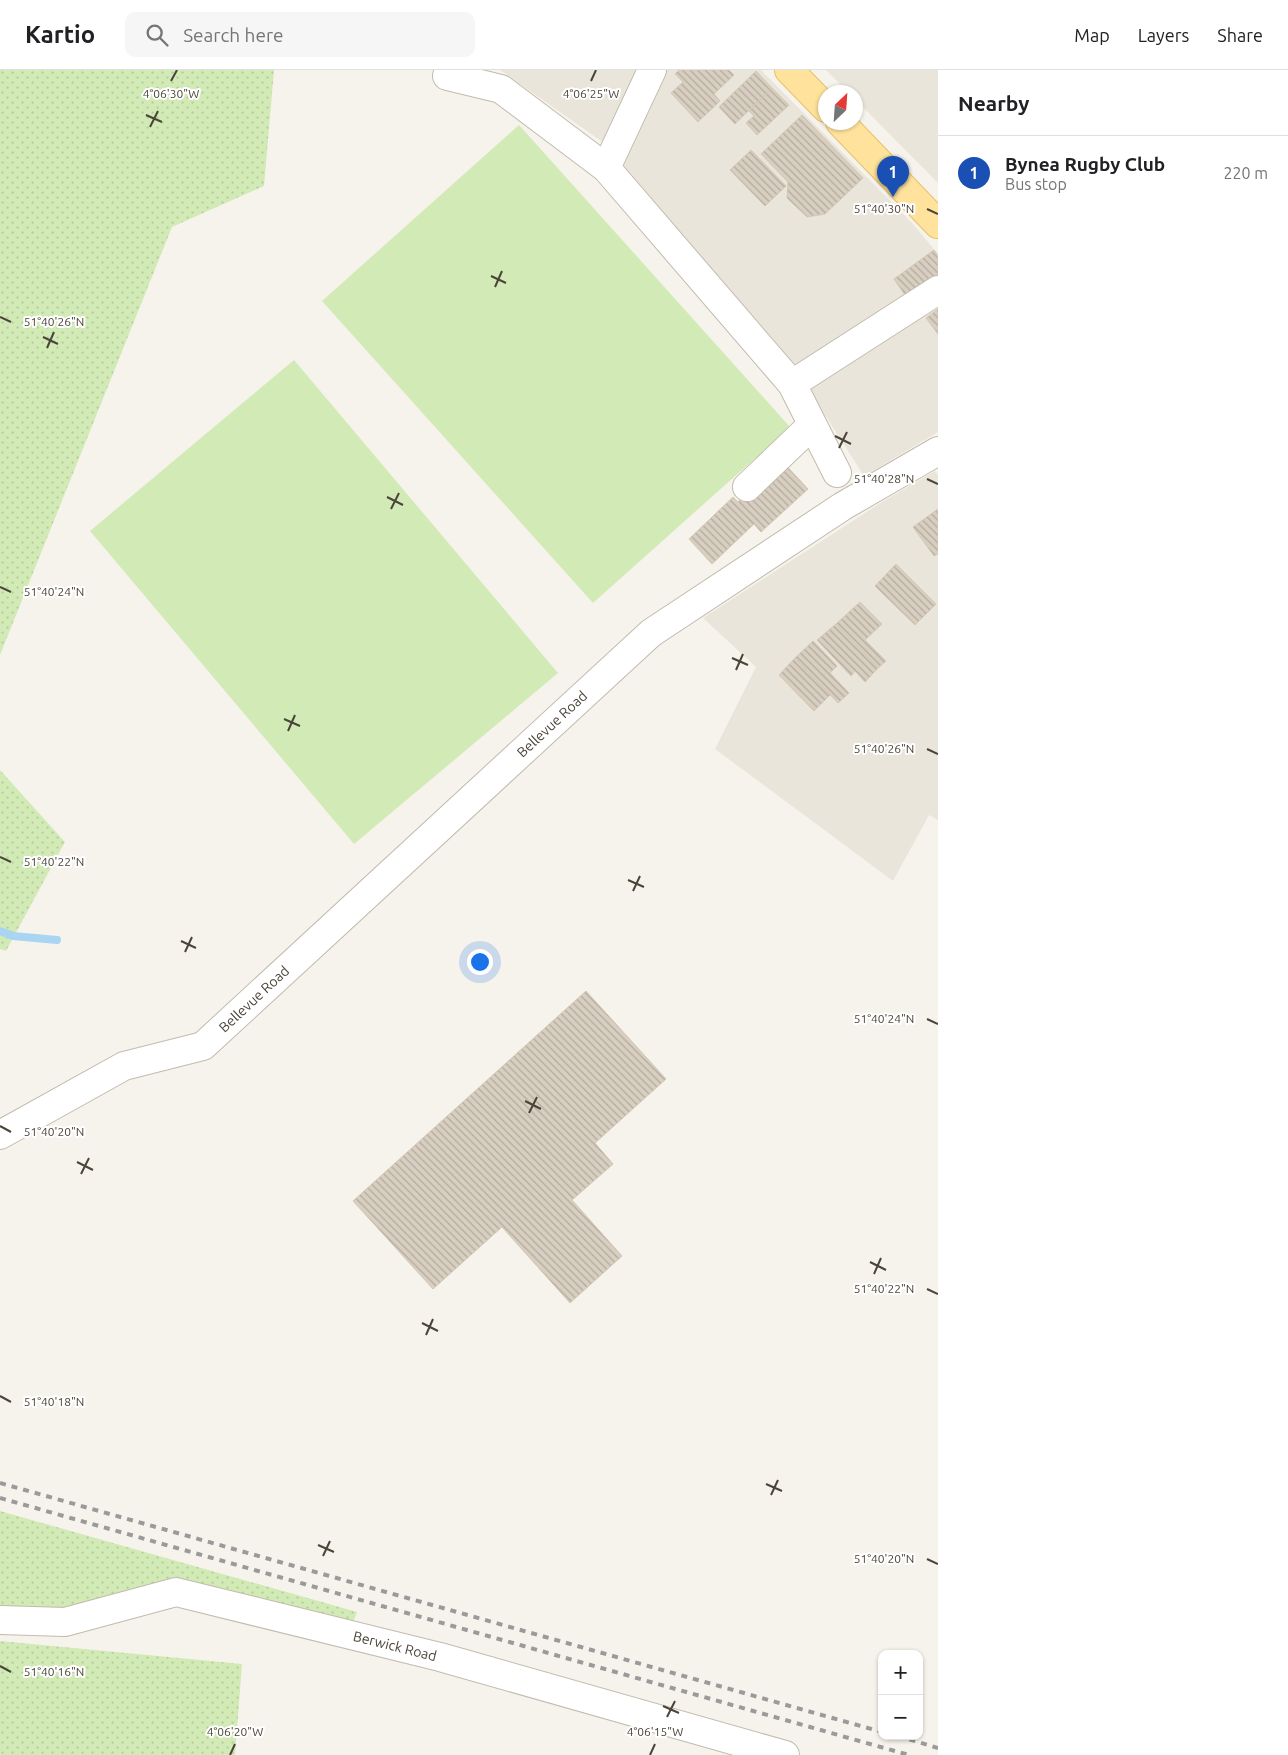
<!DOCTYPE html>
<meta charset="utf-8">
<style>
:root{--surface:#fff;--page:#f6f6f6;--text:#202124;--muted:#757577;--line:#e0e0e0;--accent:#fc3f1d}
body{margin:0;font-family:Ubuntu,sans-serif;background:var(--page);color:var(--text)}
.controls{position:absolute;right:15px;bottom:15px;display:grid;overflow:hidden;border-radius:10px;box-shadow:0 1px 4px #0004}
.controls button{width:45px;height:45px;display:grid;place-items:center;padding:0;border:0;border-bottom:1px solid var(--line);background:var(--surface);color:var(--text);font:25px sans-serif}
.compass{position:absolute;left:818px;top:15px;width:45px;height:45px;border-radius:50%;background:var(--surface);box-shadow:0 1px 4px #0004;rotate:25deg}
.you{position:absolute;left:479px;top:891px;width:18px;height:18px;margin:-12px;border:4px solid #fff;border-radius:50%;background:#1a73e8;box-shadow:0 0 0 8px #1a73e833}
.badge{display:grid;place-items:center;width:32px;height:32px;border-radius:50%;background:var(--accent);color:#fff;font-size:16px;font-weight:700}
.pin{position:absolute;translate:-50% -41px;filter:drop-shadow(0 1px 2px #0008)}
.pin::after{content:'';position:absolute;top:26px;width:18px;height:15px;background:inherit;clip-path:polygon(0 0,100% 0,50% 100%)}
.list{margin:0;padding:0;list-style:none}
h2{display:flex;justify-content:space-between;align-items:center;height:65px;margin:0;padding:0 20px;font-size:21px}
h2 small{font-size:16px;font-weight:400;color:var(--muted)}
.list li{display:grid;grid-template-columns:32px 1fr auto;gap:15px;align-items:center;box-sizing:border-box;height:75px;padding:0 20px;border-top:1px solid var(--line)}
.list b{display:block;font-size:19px;white-space:nowrap}
.list p{margin:0;font-size:16px;white-space:nowrap;color:var(--muted)}
.list em{font-size:16px;font-style:normal;color:var(--muted)}
.icon{flex:none;width:28px;height:28px;fill:none;stroke:currentColor;stroke-width:2;stroke-linecap:round;stroke-linejoin:round}
.map{position:relative;flex:none;width:938px;height:1685px;overflow:hidden}
header{display:flex;align-items:center;gap:30px;box-sizing:border-box;height:70px;padding:0 25px;background:var(--surface);border-bottom:1px solid var(--line)}
header strong{font-size:24px}
nav{display:flex;gap:28px;margin-inline-start:auto;font-size:18px}
.search{width:350px;height:45px;background:var(--page);display:flex;align-items:center;gap:12px;box-sizing:border-box;padding:0 18px;border-radius:10px;color:var(--muted);font-size:19px}
main{display:flex}
aside{flex:1;background:var(--surface)}
.map>svg:first-child{display:block}
</style>
<header>
<strong>Kartio</strong>
<div class="search"><svg class="icon" aria-label="search" viewBox="0 0 24 24"><circle cx="10" cy="10" r="6"/><path d="M15 15l6 6"/></svg>Search here</div>
<nav><a>Map</a><a>Layers</a><a>Share</a></nav>
</header>
<main>
<div class="map">
<svg width="938" height="1685" viewBox="0 0 938 1685">
<defs>
<pattern id="grass-dots" width="8" height="8" patternUnits="userSpaceOnUse" patternTransform="scale(1.25)"><rect width="8" height="8" fill="#d2eab5"/><path d="M2 2h.1M6 6h.1" fill="none" stroke="#b6ca9c" stroke-width="1.8" stroke-linecap="round"/></pattern>
<pattern id="building-back-hatch" width="6" height="6" patternUnits="userSpaceOnUse" patternTransform="scale(1.25)"><rect width="6" height="6" fill="#d8cfc1"/><path d="M-1 5l2 2M0 0l6 6M5-1l2 2" fill="none" stroke="#b1aa9e"/></pattern>
</defs>
<rect width="100%" height="100%" fill="#f6f3ec"/>
<g fill="#eae5da">
<path d="M500,0H761L913,154L938,184V362L864,406L827,348L604,73Z"/>
<path d="M826,0H938V113L856,30V22H848Z"/>
<path d="M935,401L938,405V750L929,745L893,811L715,679L756,597L703,548L882,432Z"/>
</g>
<g fill="url(#grass-dots)">
<path d="M0,0H274L264,116L172,157L0,585Z"/>
<path d="M0,700L65,772L6,881L0,879Z"/>
<path d="M0,1441L357,1542L350,1561L177,1513L64,1542L0,1541Z"/>
<path d="M0,1571L242,1594L235,1685H0Z"/>
</g>
<g fill="#d2eab5">
<path d="M519,55L790,357L593,533L322,231Z"/>
<path d="M294,290L558,603L354,774L90,461Z"/>
</g>
<g fill="none" stroke-linecap="round" stroke-linejoin="round">
<path stroke="#a9d4f2" stroke-width="8" d="M0,861L13,866L57,870"/>
</g>
<g fill="url(#building-back-hatch)" stroke="#d3c7b4">
<path d="M679,0H729L734,5L714,24L720,31L698,52L671,23L683,12L675,4Z"/>
<path d="M756,1L772,18L735,54L719,37Z"/>
<path d="M772,18L789,35L757,65L746,53L754,46L749,41Z"/>
<path d="M802,45L863,108L825,144L807,147L787,128L788,112L761,84Z"/>
<path d="M751,80L786,116L765,136L730,100Z"/>
<path d="M934,180L938,186V206L907,228L894,209Z"/>
<path d="M938,239V264L926,248Z"/>
<path d="M782,391L808,419L761,462L754,454L712,494L689,469L733,427L738,432Z"/>
<path d="M938,439V484L934,486L913,457Z"/>
<path d="M896,494L936,534L915,555L875,516Z"/>
<path d="M860,532L882,554L865,570L886,591L878,598L836,554Z"/>
<path d="M836,554L878,598L865,612L855,601L851,606L817,570Z"/>
<path d="M813,571L837,596L830,603L849,623L838,633L795,588Z"/>
<path d="M795,588L830,625L814,641L779,605Z"/>
<path d="M586,921L666,1009L595,1073L613,1094L572,1130L622,1186L570,1233L502,1157L433,1219L353,1131Z"/>
</g>
<g fill="none" stroke-linecap="round" stroke-linejoin="round">
<defs>
<g id="minor">
<path d="M447,6L501,19L606,98L792,314L938,220"/>
<path d="M606,98L652,0"/>
<path d="M792,314L837,403"/>
<path d="M747,417L812,355"/>
<path d="M0,1065L124,996L203,976L651,563L843,436L938,381"/>
<path d="M0,1550L65,1552L176,1522L440,1587L785,1685"/>
</g>
<g id="major">
<path d="M789,0L826,38"/>
<path d="M840,52L938,154"/>
</g>
</defs>
<use href="#minor" stroke="#c2bbae" stroke-width="30"/>
<use href="#major" stroke="#e6c16a" stroke-width="30"/>
<use href="#minor" stroke="#fff" stroke-width="28"/>
<use href="#major" stroke="#ffe39c" stroke-width="28"/>
<g stroke="#9a9a9a" stroke-width="4" stroke-dasharray="6 6" stroke-linecap="butt">
<path d="M0,1413L882,1662"/>
<path d="M0,1428L909,1685"/>
<path d="M898,1666L938,1678"/>
</g>
</g>
<path fill="none" stroke="#4b4439" stroke-width="2" d="M171,11L177,0M591,11L596,0M146,45L162,52M150,57L158,41M927,139L938,144M491,206L506,213M495,217L502,201M0,247L11,252M43,267L58,274M47,278L54,262M835,366L851,374M839,378L847,362M927,409L938,414M387,427L403,435M391,439L399,423M0,517L11,522M732,588L748,595M736,600L743,584M284,649L300,656M288,661L295,645M927,679L938,684M0,787L11,792M628,810L644,817M633,821L640,806M181,871L196,878M185,882L192,867M927,949L938,954M525,1031L541,1039M529,1043L537,1027M0,1056L11,1062M77,1092L93,1100M81,1104L89,1088M870,1192L886,1200M874,1204L881,1188M927,1219L938,1224M422,1253L438,1261M426,1265L433,1249M0,1326L11,1332M766,1414L782,1421M771,1425L778,1410M318,1475L334,1482M323,1486L330,1471M927,1489L938,1494M0,1596L11,1602M663,1636L679,1643M667,1647L675,1631M230,1685L235,1674M650,1685L655,1674"/>
<g text-anchor="middle" dominant-baseline="central" stroke-width="4" stroke-linejoin="round" paint-order="stroke">
<g font-size="14" fill="#4b4439" stroke="#fff">
<text transform="translate(552 654) rotate(-43)">Bellevue Road</text>
<text transform="translate(254 929) rotate(-43)">Bellevue Road</text>
<text transform="translate(395 1576) rotate(14)">Berwick Road</text>
</g>
</g>
<g font-size="12" text-anchor="middle" fill="#4b4439" stroke="#fff" stroke-width="4" stroke-linejoin="round" paint-order="stroke">
<text x="171" y="28">4°06'30"W</text>
<text x="591" y="28">4°06'25"W</text>
<text x="884" y="143">51°40'30"N</text>
<text x="54" y="256">51°40'26"N</text>
<text x="884" y="413">51°40'28"N</text>
<text x="54" y="526">51°40'24"N</text>
<text x="884" y="683">51°40'26"N</text>
<text x="54" y="796">51°40'22"N</text>
<text x="884" y="953">51°40'24"N</text>
<text x="54" y="1066">51°40'20"N</text>
<text x="884" y="1223">51°40'22"N</text>
<text x="54" y="1336">51°40'18"N</text>
<text x="884" y="1493">51°40'20"N</text>
<text x="54" y="1606">51°40'16"N</text>
<text x="235" y="1666">4°06'20"W</text>
<text x="655" y="1666">4°06'15"W</text>
</g>
</svg>
<div class="controls">
<button>+</button>
<button>−</button>
</div>
<svg class="compass" viewBox="-18 -18 36 36"><path d="M0-13l5 13h-10z" fill="#e53935"/><path d="M0 13l5-13h-10z" fill="#757577"/></svg>
<div class="you"></div>
<div class="pin badge" style="left:893px;top:127px;background:#1a4fb4">1</div>
</div>
<aside>
<h2>Nearby<small></small></h2>
<ul class="list">
<li><span class="badge" style="background:#1a4fb4">1</span><div><b>Bynea Rugby Club</b><p>Bus stop</p></div><em>220 m</em></li>
</ul>
</aside>
</main>
